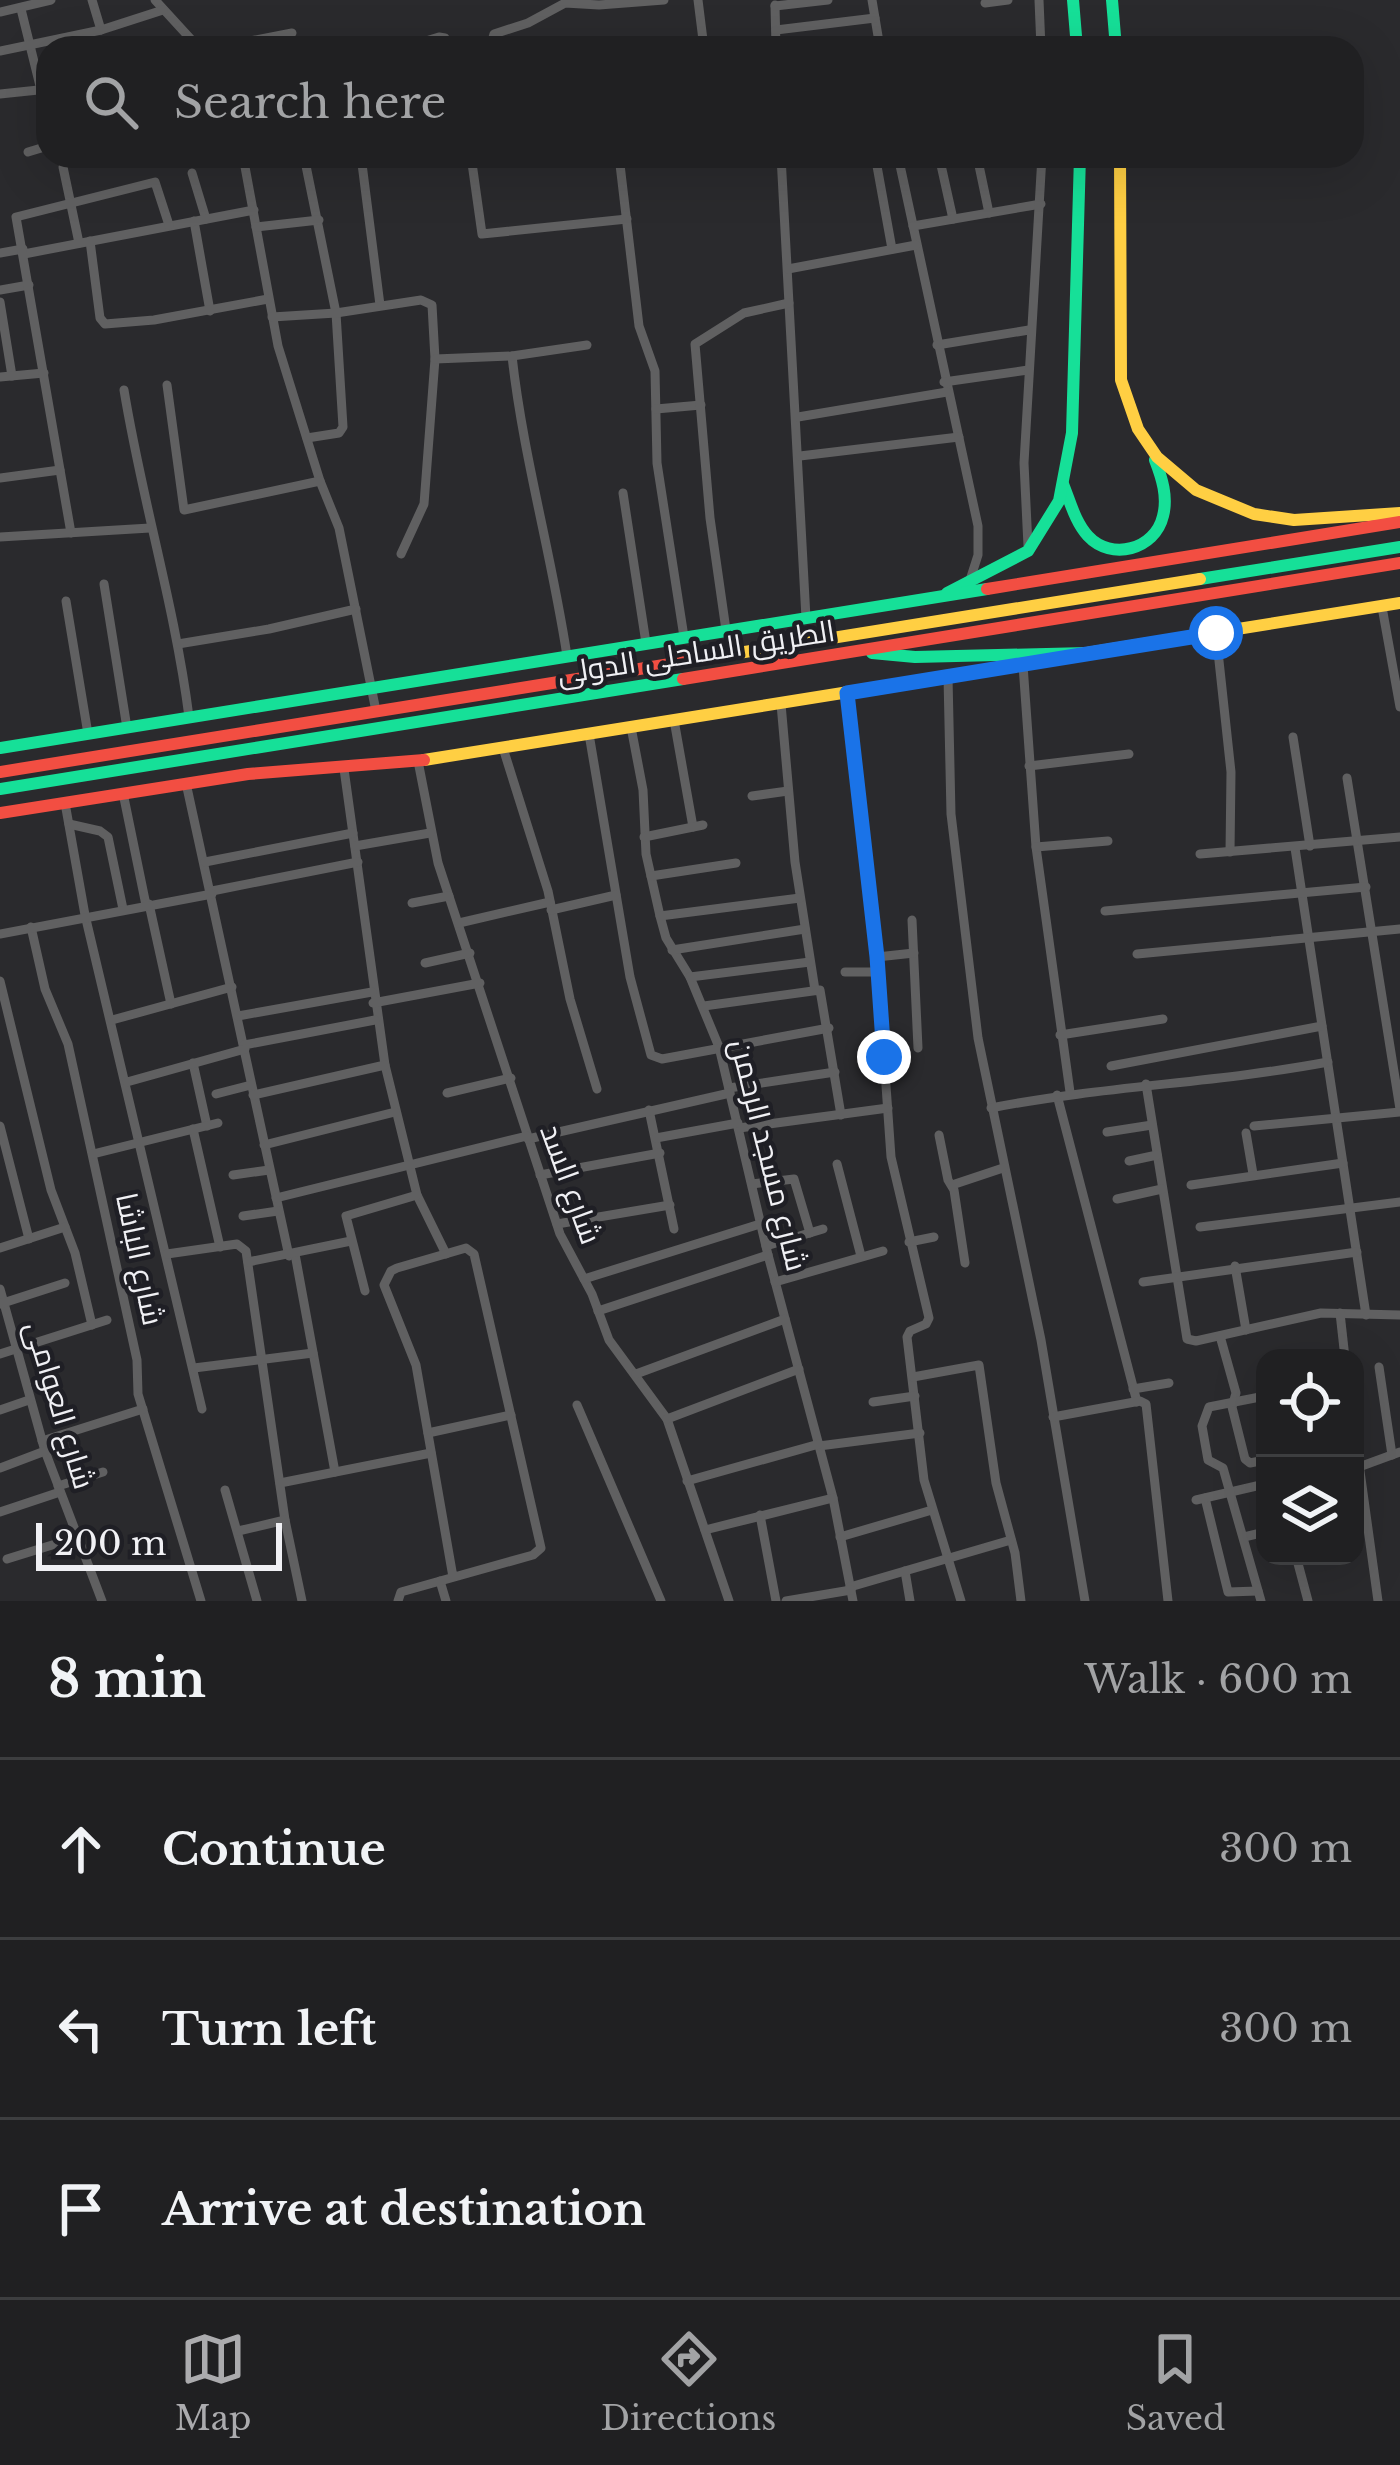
<!DOCTYPE html>
<meta charset="utf-8">
<style>
:root{--surface:#202022;--page:#2d2d2f;--text:#f1f3f6;--muted:#a2a3a5;--line:#3d3e40;--accent:#ababae}
body{margin:0;font-family:"Libre Baskerville",Cairo,serif;background:var(--page);color:var(--text)}
.controls{position:absolute;right:36px;bottom:36px;display:grid;overflow:hidden;border-radius:24px;box-shadow:0 12px 48px #0002}
.controls button{width:108px;height:108px;display:grid;place-items:center;padding:0;border:0;border-bottom:3px solid var(--line);background:var(--surface);color:var(--text);font:60px sans-serif}
.scale{position:absolute;left:36px;bottom:30px;width:246px;box-sizing:border-box;padding-left:12px;border:6px solid #f0f0f4;border-top:0;font-size:33px;line-height:42px;white-space:nowrap;color:#f0f0f4;-webkit-text-stroke:9px #1f1f25;paint-order:stroke}
.stop{position:absolute;width:36px;height:36px;margin:-27px;border:9px solid #1a73e8;border-radius:50%;background:#fff}
.stop.end{background:#1a73e8;border-color:#fff;box-shadow:0 3px 12px #0008}
.list{margin:0;padding:0;list-style:none}
h2{display:flex;justify-content:space-between;align-items:center;height:156px;margin:0;padding:0 48px;font-size:51px}
h2 small{font-size:39px;font-weight:400;color:var(--muted)}
.list li{display:grid;grid-template-columns:78px 1fr auto;gap:36px;align-items:center;box-sizing:border-box;height:180px;padding:0 48px;border-top:3px solid var(--line)}
.list b{display:block;font-size:45px;white-space:nowrap}
.list em{font-size:39px;font-style:normal;color:var(--muted)}
.icon{flex:none;width:66px;height:66px;fill:none;stroke:currentColor;stroke-width:2;stroke-linecap:round;stroke-linejoin:round}
.map{position:relative;flex:none;width:1400px;height:1601px;overflow:hidden}
.search{position:absolute;background:var(--surface);box-shadow:0 12px 48px #0002;left:36px;right:36px;top:36px;height:132px;display:flex;align-items:center;gap:30px;box-sizing:border-box;padding:0 42px;border-radius:36px;color:var(--muted);font-size:45px}
.sheet{height:696px;background:var(--surface)}
nav{display:flex;justify-content:space-around;align-items:center;box-sizing:border-box;height:168px;border-top:3px solid var(--line);background:var(--surface);font-size:33px;color:var(--muted)}
nav a{display:grid;justify-items:center;gap:6px}
nav .on{color:var(--accent)}
.map>svg:first-child{display:block}
</style>
<div class="map">
<svg width="1400" height="1601" viewBox="0 0 1400 1601">
<rect width="100%" height="100%" fill="#2a2a2d"/>
<g fill="none" stroke-linecap="round" stroke-linejoin="round">
<g stroke="#606061" stroke-width="9">
<path d="M92,0L101,30"/>
<path d="M155,0L199,48"/>
<path d="M698,0L704,48"/>
<path d="M872,0L880,48"/>
<path d="M1039,0L1041,48"/>
<path d="M985,3L1008,0"/>
<path d="M775,5L776,48"/>
<path d="M775,6L828,0"/>
<path d="M21,9L41,90"/>
<path d="M0,12L51,0"/>
<path d="M776,30L875,18"/>
<path d="M213,48L292,33"/>
<path d="M403,48L439,37L445,38L450,48"/>
<path d="M490,48L494,34L528,23L565,3L599,5L664,0"/>
<path d="M0,51L101,30L163,10"/>
<path d="M0,94L48,89"/>
<path d="M28,152L48,146"/>
<path d="M243,156L278,346L320,481L339,528L376,711"/>
<path d="M304,156L336,313L343,427L339,433L307,438"/>
<path d="M361,156L380,305"/>
<path d="M471,156L482,234L627,219"/>
<path d="M619,156L639,326L655,371L657,463L684,637"/>
<path d="M781,156L806,618"/>
<path d="M898,156L978,526V555L970,580"/>
<path d="M939,156L953,219"/>
<path d="M977,156L989,213"/>
<path d="M877,166L892,249"/>
<path d="M63,167L79,243"/>
<path d="M192,173L206,219"/>
<path d="M194,221L210,311"/>
<path d="M913,226L1041,204"/>
<path d="M256,227L319,220"/>
<path d="M90,241L100,318L105,324L154,320L268,299"/>
<path d="M0,253L23,249"/>
<path d="M24,254L254,210"/>
<path d="M788,269L916,245"/>
<path d="M0,290L29,285"/>
<path d="M0,302L12,376"/>
<path d="M272,317L336,313L421,300L432,305L435,359L424,504L401,554"/>
<path d="M937,345L1029,330"/>
<path d="M512,356C523,456 552,556 567,656"/>
<path d="M435,359L512,356L587,345"/>
<path d="M0,377L44,373"/>
<path d="M944,382L1028,370"/>
<path d="M167,385L184,510L320,481"/>
<path d="M124,390C142,500 175,607 189,717"/>
<path d="M656,409L701,405"/>
<path d="M798,417L947,392"/>
<path d="M800,456L959,437"/>
<path d="M0,478L60,470"/>
<path d="M623,493L646,643"/>
<path d="M71,533L16,217L155,182L169,225"/>
<path d="M0,537L150,528"/>
<path d="M1028,546L1024,463L1042,156"/>
<path d="M104,584L127,728"/>
<path d="M66,601L88,734"/>
<path d="M1382,607L1400,707"/>
<path d="M726,630L710,518L695,344L744,313L789,303"/>
<path d="M1216,633L1231,772L1230,852"/>
<path d="M178,644L269,629L356,609"/>
<path d="M1023,665L1036,847L1070,1092"/>
<path d="M948,677L951,814L978,1038L1041,1340L1085,1601"/>
<path d="M847,693L877,957L891,1157L929,1318L926,1324L910,1331L907,1337L924,1480L961,1601"/>
<path d="M781,704L795,862L815,990"/>
<path d="M674,720L693,827"/>
<path d="M631,727L643,790L646,854L660,916L666,938L690,977L719,1047L768,1255L833,1498L853,1601"/>
<path d="M589,734L630,977L651,1055L662,1059L829,1028"/>
<path d="M1293,737L1310,846"/>
<path d="M503,748L548,891L570,999L597,1089"/>
<path d="M418,761L438,863L560,1234L592,1294L609,1340L667,1419L729,1601"/>
<path d="M1029,766L1129,754"/>
<path d="M344,769L385,1065L417,1195L446,1254"/>
<path d="M1347,778L1400,1109"/>
<path d="M186,783L289,1256"/>
<path d="M123,793L146,905"/>
<path d="M752,796L788,791"/>
<path d="M65,803L85,915L202,1409"/>
<path d="M69,824L100,831L108,837L123,909"/>
<path d="M644,837L703,825"/>
<path d="M355,846L430,833"/>
<path d="M1036,847L1108,841"/>
<path d="M1295,848L1366,1315"/>
<path d="M1200,854L1400,837"/>
<path d="M205,862L353,833"/>
<path d="M651,876L736,863"/>
<path d="M212,891L358,862"/>
<path d="M412,903L449,896"/>
<path d="M149,904L171,1004"/>
<path d="M551,910L616,895"/>
<path d="M1105,911L1366,887"/>
<path d="M660,916L800,898"/>
<path d="M912,920L918,1048"/>
<path d="M459,923L550,902"/>
<path d="M31,927L45,989L68,1044L137,1360L138,1394L201,1601"/>
<path d="M0,934L212,894"/>
<path d="M672,950L805,929"/>
<path d="M1137,954L1400,929"/>
<path d="M877,957L914,953"/>
<path d="M425,963L470,953"/>
<path d="M845,972H878"/>
<path d="M690,977L810,962"/>
<path d="M0,981L51,1190L75,1253L92,1325"/>
<path d="M373,1003L480,983"/>
<path d="M704,1006L820,990L841,1115"/>
<path d="M238,1016L372,992"/>
<path d="M112,1020L232,987"/>
<path d="M1060,1035L1163,1019"/>
<path d="M244,1045L375,1020"/>
<path d="M193,1063L207,1126"/>
<path d="M1111,1066L1322,1026"/>
<path d="M127,1082L245,1049"/>
<path d="M1146,1084L1187,1339L1196,1341L1321,1313L1400,1315"/>
<path d="M729,1088L835,1072"/>
<path d="M447,1093L511,1078"/>
<path d="M216,1094L251,1085"/>
<path d="M253,1095L385,1065"/>
<path d="M1057,1095L1137,1402"/>
<path d="M991,1108C1103,1086 1216,1083 1328,1062"/>
<path d="M649,1110L674,1229"/>
<path d="M0,1126L29,1239"/>
<path d="M1254,1126L1400,1112"/>
<path d="M739,1128L888,1108"/>
<path d="M193,1129L220,1247"/>
<path d="M1107,1132L1152,1125"/>
<path d="M1246,1133L1253,1174"/>
<path d="M939,1135L948,1180L954,1190L965,1263"/>
<path d="M656,1138L738,1123"/>
<path d="M528,1139L730,1093"/>
<path d="M264,1145L395,1112"/>
<path d="M93,1154L218,1123"/>
<path d="M1129,1161L1157,1155"/>
<path d="M837,1164L861,1256"/>
<path d="M233,1175L269,1170"/>
<path d="M540,1175L660,1153"/>
<path d="M752,1184L794,1179L810,1233"/>
<path d="M952,1185L1003,1168"/>
<path d="M1191,1185L1343,1163"/>
<path d="M276,1198L527,1136"/>
<path d="M1117,1199L1162,1189"/>
<path d="M243,1216L278,1211"/>
<path d="M557,1224L670,1205"/>
<path d="M1200,1227L1400,1202"/>
<path d="M909,1242L934,1237"/>
<path d="M766,1246L823,1229"/>
<path d="M0,1248L65,1227"/>
<path d="M167,1254L237,1244L246,1251L285,1520L302,1601"/>
<path d="M295,1254L335,1472"/>
<path d="M248,1262L351,1241"/>
<path d="M1235,1266L1246,1330"/>
<path d="M584,1279L760,1224"/>
<path d="M775,1282L883,1251"/>
<path d="M1143,1282L1357,1252"/>
<path d="M0,1289L45,1451L102,1601"/>
<path d="M365,1291L346,1216L417,1195"/>
<path d="M0,1304L65,1283"/>
<path d="M598,1311L768,1255"/>
<path d="M1340,1313L1345,1358"/>
<path d="M1220,1336L1236,1393L1232,1407L1245,1459L1250,1463L1265,1460"/>
<path d="M0,1354L107,1320"/>
<path d="M1379,1367L1392,1455"/>
<path d="M194,1368L313,1353"/>
<path d="M636,1374L785,1319"/>
<path d="M913,1377L979,1365L996,1483L1015,1553L1021,1601"/>
<path d="M1133,1389L1169,1383"/>
<path d="M873,1402L915,1396"/>
<path d="M577,1405L661,1601"/>
<path d="M0,1410L29,1400"/>
<path d="M1053,1417L1140,1401L1146,1404L1168,1601"/>
<path d="M667,1419L799,1369"/>
<path d="M428,1433L511,1415"/>
<path d="M1355,1435L1378,1601"/>
<path d="M42,1441L143,1409"/>
<path d="M819,1446L920,1433"/>
<path d="M1359,1467L1400,1452"/>
<path d="M0,1468L45,1451"/>
<path d="M687,1481L819,1444"/>
<path d="M280,1483L431,1453"/>
<path d="M58,1486L103,1472"/>
<path d="M225,1490L257,1601"/>
<path d="M1205,1498L1228,1592L1258,1591"/>
<path d="M1196,1500L1265,1484"/>
<path d="M0,1512L60,1492"/>
<path d="M760,1515L776,1601"/>
<path d="M705,1530L833,1498"/>
<path d="M238,1531L285,1520"/>
<path d="M840,1537L932,1510"/>
<path d="M1244,1537L1265,1532"/>
<path d="M1296,1556L1308,1601"/>
<path d="M7,1559L78,1537"/>
<path d="M905,1571L910,1601"/>
<path d="M440,1581L446,1601"/>
<path d="M850,1587L1011,1540"/>
<path d="M398,1601L401,1592L533,1555L541,1548L474,1254L466,1248L397,1268L391,1271L384,1285L416,1365L453,1577"/>
<path d="M786,1601L851,1590"/>
<path d="M1261,1601L1223,1468L1208,1460L1202,1426L1209,1407L1265,1396"/>
</g>
<g stroke="#16e098" stroke-width="12">
<path d="M1073,0L1077,48"/>
<path d="M1112,0L1116,48"/>
<path d="M1063,484C1070,501 1075,522 1088,536C1111,561 1155,550 1163,516C1168,497 1162,478 1155,460"/>
<path d="M1200,579L1400,547"/>
<path d="M947,593L1028,551L1059,501L1072,433L1080,156"/>
<path d="M872,653L915,657L1087,653"/>
<path d="M0,748L987,589"/>
<path d="M0,789L683,679"/>
</g>
<g stroke="#ffcf43" stroke-width="12">
<path d="M1120,156L1121,380L1138,429L1157,457L1196,490L1254,514L1294,520L1400,513"/>
<path d="M1081,654L1400,603"/>
<path d="M695,660L1200,579"/>
<path d="M424,760L1055,659"/>
</g>
<g stroke="#f24e42" stroke-width="12">
<path d="M987,589L1400,522"/>
<path d="M683,679L1400,563"/>
<path d="M0,772L695,660"/>
<path d="M0,813L248,774L424,760"/>
</g>
</g>
<g fill="none" stroke-linecap="round" stroke-linejoin="round">
<path stroke="#1a73e8" stroke-width="15" d="M884,1057L877,957L847,693L1216,633"/>
</g>
<g text-anchor="middle" dominant-baseline="central" stroke-width="9" stroke-linejoin="round" paint-order="stroke">
<g font-size="30" fill="#f0f0f4" stroke="#1f1f25">
<text transform="translate(696 652) rotate(-9)">الطريق الساحلى الدولى</text>
<text transform="translate(769 1155) rotate(76)">شارع مسجد الرحمن</text>
<text transform="translate(571 1184) rotate(70)">شارع السد</text>
<text transform="translate(140 1259) rotate(78)">شارع الباشا</text>
<text transform="translate(60 1405) rotate(73)">شارع العوامى</text>
</g>
</g>
</svg>
<div class="controls">
<button><svg class="icon" aria-label="locate" viewBox="0 0 24 24"><circle cx="12" cy="12" r="6"/><path d="M12 2v4M12 18v4M2 12h4M18 12h4"/></svg></button>
<button><svg class="icon" aria-label="layers" viewBox="0 0 24 24"><path d="M12 4l9 5-9 5-9-5zM3 14l9 5 9-5"/></svg></button>
</div>
<div class="scale">200 m</div>
<div class="stop" style="left:1216px;top:633px"></div>
<div class="stop end" style="left:884px;top:1057px"></div>
<div class="search"><svg class="icon" aria-label="search" viewBox="0 0 24 24"><circle cx="10" cy="10" r="6"/><path d="M15 15l6 6"/></svg>Search here</div>
</div>
<section class="sheet">
<h2>8 min<small>Walk · 600 m</small></h2>
<ul class="list">
<li><svg class="icon" aria-label="ahead" viewBox="0 0 24 24"><path d="M12 20V5M6 11l6-6 6 6"/></svg><div><b>Continue</b></div><em>300 m</em></li>
<li><svg class="icon" aria-label="left" viewBox="0 0 24 24"><path d="M17 20v-9H6M10 6l-5 5 5 5"/></svg><div><b>Turn left</b></div><em>300 m</em></li>
<li><svg class="icon" aria-label="arrive" viewBox="0 0 24 24"><path d="M6 21V4h12l-3 4 3 4H6"/></svg><div><b>Arrive at destination</b></div></li>
</ul>
</section>
<nav>
<a class="on"><svg class="icon" aria-label="map" viewBox="0 0 24 24"><path d="M3 6l6-2 6 2 6-2v14l-6 2-6-2-6 2zM9 4v14M15 6v14"/></svg>Map</a>
<a><svg class="icon" aria-label="directions" viewBox="0 0 24 24"><path d="M12 3l9 9-9 9-9-9zM9 14v-3h6M13 9l2 2-2 2"/></svg>Directions</a>
<a><svg class="icon" aria-label="saved" viewBox="0 0 24 24"><path d="M7 4h10v16l-5-4-5 4z"/></svg>Saved</a>
</nav>
